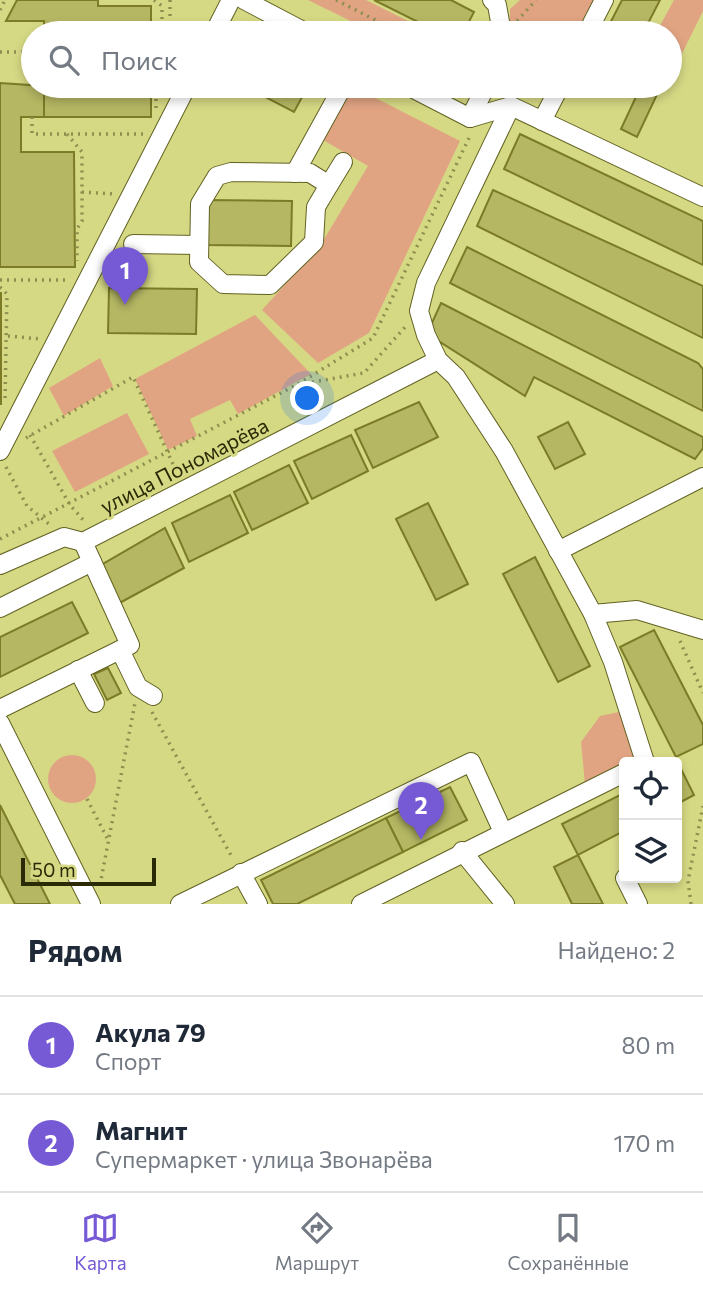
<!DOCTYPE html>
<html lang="ru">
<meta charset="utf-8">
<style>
:root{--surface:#fff;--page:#f6f6f7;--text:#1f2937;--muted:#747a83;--line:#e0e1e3;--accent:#765ad5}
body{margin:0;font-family:Commissioner,sans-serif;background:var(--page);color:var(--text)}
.controls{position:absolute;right:21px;bottom:21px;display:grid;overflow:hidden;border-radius:7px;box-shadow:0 4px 10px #0003}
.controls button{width:63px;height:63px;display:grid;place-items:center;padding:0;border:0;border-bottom:2px solid var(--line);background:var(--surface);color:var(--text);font:35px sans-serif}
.scale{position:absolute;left:21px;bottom:18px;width:135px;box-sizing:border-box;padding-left:7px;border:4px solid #2a2a06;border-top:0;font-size:19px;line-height:24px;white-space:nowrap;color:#2a2a06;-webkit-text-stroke:5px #d6d984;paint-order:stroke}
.you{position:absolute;left:308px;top:399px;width:24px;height:24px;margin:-18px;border:5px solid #fff;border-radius:50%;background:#1a73e8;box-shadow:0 0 0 10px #1a73e833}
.badge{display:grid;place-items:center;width:46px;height:46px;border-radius:50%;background:var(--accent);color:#fff;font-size:23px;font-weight:700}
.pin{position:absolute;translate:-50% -58px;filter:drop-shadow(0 2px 4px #0008)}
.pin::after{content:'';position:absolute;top:37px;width:24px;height:21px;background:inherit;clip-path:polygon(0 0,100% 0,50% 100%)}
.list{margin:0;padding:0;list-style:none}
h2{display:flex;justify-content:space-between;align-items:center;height:91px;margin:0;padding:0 28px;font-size:30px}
h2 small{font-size:23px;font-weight:400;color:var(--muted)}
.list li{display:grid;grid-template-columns:46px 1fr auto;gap:21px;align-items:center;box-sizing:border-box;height:98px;padding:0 28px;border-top:2px solid var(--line)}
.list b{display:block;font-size:26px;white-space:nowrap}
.list p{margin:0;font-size:23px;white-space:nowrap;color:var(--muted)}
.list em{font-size:23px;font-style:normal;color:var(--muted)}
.icon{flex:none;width:38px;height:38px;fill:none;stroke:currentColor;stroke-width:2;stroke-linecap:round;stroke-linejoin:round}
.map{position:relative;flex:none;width:703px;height:904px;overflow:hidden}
.search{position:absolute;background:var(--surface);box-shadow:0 4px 10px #0003;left:21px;right:21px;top:21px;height:77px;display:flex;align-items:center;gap:18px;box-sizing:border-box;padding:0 24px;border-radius:38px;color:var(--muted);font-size:26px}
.sheet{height:287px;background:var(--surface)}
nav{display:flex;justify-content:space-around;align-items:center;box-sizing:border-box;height:98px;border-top:2px solid var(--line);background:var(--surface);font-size:19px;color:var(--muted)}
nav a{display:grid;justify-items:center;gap:4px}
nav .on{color:var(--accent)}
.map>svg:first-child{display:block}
</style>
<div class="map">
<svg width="703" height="904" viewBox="0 0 703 904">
<rect width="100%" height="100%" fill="#d6d984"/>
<g fill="#e1a483">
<path d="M308,0H366L432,33H375Z"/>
<path d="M520,0H597L580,33H510V9Z"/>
<path d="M674,0H703V11L670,78V33H656Z"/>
<path d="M352,86L460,141L369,333L318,363L262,310L320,246L368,166L323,140Z"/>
<path d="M255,315L311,374L238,414L230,400L190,419L197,436L168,450L135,379Z"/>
<path d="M100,358L113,386L64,416L49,388Z"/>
<path d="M127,413L149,454L75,492L52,451Z"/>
<path d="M623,711L637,758L585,784L581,742L600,716Z"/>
<circle cx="72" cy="779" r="24"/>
</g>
<g fill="#b5b763" stroke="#7b7c25" stroke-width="2">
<path d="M17,0H98V6H151V33H44V21H6Z"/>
<path d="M374,0H451L474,12L463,33H440Z"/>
<path d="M622,0H660L643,33H605Z"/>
<path d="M0,83L44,86V117H21V152H74L75,267H0Z"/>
<rect x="44" y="86" width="107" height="31"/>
<path d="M244,86H308L294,112Z"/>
<path d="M641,86H661L637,137L621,129Z"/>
<path d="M520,134L703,221V265L504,169Z"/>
<path d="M493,190L703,286V338L477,226Z"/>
<path d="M204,200L292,201L291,246L204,245Z"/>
<path d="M467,247L698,363L703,369V411L450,283Z"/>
<path d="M109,288L197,289L196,334L108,333Z"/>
<path d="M1,293V404H0V293Z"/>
<path d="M441,303L703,437V448L695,459L534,377L525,396L437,340L431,325Z"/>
<path d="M419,402L438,437L373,468L355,430Z"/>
<path d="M568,422L585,454L555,469L538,437Z"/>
<path d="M351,435L368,471L312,499L294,461Z"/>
<path d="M289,465L308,503L252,530L234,492Z"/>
<path d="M230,495L248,533L189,562L172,523Z"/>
<path d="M428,503L468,584L436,600L396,519Z"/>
<path d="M165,528L184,568L114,606L96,568Z"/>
<path d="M535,557L590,666L558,682L503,574Z"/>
<path d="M72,602L88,633L0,677V637Z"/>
<path d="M654,630L703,725V744L676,757L620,647Z"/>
<path d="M108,668L121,693L107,700L94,674Z"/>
<path d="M679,765L694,795L677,804V766Z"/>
<path d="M450,787L467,820L403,852L386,818Z"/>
<path d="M624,793V831L578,855L562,824Z"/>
<path d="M0,805L50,904H15L0,875Z"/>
<path d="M386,818L403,852L297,904H273L261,880Z"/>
<path d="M578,855L603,904H572L554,867Z"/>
</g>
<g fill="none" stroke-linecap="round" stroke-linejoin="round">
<defs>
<g id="minor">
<path d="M244,0L307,33"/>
<path d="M492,0L497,5L502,33"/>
<path d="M214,33L231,0"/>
<path d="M587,33L604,0"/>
<path d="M408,86L470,118L511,106L703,197"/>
<path d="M511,106L426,283L419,311L426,335L438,360L456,377L504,451L593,614L613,662L645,762"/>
<path d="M470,118L486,86"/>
<path d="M542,121L560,86"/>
<path d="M231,172L310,173L329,185L316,207L314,242L270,285L223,284L199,262L200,204L217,176Z"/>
<path d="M295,173L343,86"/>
<path d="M329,185L343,162"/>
<path d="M133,244L199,245"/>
<path d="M0,451L187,86"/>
<path d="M558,551L703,477"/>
<path d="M0,565L64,537L83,542L438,360"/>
<path d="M0,608L92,562"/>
<path d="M593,614L637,610L703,630"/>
<path d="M120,650L138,687L153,696"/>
<path d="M78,670L95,703"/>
<path d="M0,709L130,645L83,542"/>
<path d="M0,723L91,904"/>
<path d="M462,851L505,904"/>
<path d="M241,873L258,904"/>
<path d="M625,878L638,904"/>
<path d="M180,904L471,762L503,832"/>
<path d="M361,904L624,773"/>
</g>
</defs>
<use href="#minor" stroke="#616222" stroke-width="20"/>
<g stroke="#8e8f4f" stroke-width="3.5" stroke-dasharray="2 5" stroke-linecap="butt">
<path d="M154,0L162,6V33"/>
<path d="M170,0V33"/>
<path d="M336,0L401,33"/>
<path d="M0,10L5,0"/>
<path d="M517,21L536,0"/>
<path d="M0,52H32V83"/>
<path d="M156,108V86"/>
<path d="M32,117V134H145"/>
<path d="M67,134L82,152V221L77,229V261"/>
<path d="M82,192L114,194"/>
<path d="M0,280H69"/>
<path d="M0,287L7,294L5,402"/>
<path d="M8,336L40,339"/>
<path d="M298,384L373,338L469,138"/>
<path d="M30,435L70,505L86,523"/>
<path d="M26,438L133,377L178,475"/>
<path d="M6,467L27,506L49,524"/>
<path d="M0,539L296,385L364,373L406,326"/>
<path d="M680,641L703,693"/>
<path d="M152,712L233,859"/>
<path d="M87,799L107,838"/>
<path d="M100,885L135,703"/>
<path d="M691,904L688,881L703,806"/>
</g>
<use href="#minor" stroke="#fff" stroke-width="18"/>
</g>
<g text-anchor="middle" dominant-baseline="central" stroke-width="6" stroke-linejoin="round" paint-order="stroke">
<g font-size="21" fill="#2a2a06" stroke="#d6d984">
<text transform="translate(184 465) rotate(-27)">улица Пономарёва</text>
</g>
</g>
</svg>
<div class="controls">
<button><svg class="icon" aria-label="locate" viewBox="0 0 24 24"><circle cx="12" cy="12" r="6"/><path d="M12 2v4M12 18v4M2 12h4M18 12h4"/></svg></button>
<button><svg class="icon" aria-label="layers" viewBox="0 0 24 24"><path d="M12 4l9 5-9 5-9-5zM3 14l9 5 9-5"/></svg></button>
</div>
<div class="scale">50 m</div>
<div class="you"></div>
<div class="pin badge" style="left:125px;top:305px">1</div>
<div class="pin badge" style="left:421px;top:840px">2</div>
<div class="search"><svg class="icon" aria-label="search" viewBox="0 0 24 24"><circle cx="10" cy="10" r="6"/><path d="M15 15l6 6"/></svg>Поиск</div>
</div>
<section class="sheet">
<h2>Рядом<small>Найдено: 2</small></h2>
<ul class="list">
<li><span class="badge">1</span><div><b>Акула 79</b><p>Спорт</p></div><em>80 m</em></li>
<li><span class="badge">2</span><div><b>Магнит</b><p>Супермаркет · улица Звонарёва</p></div><em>170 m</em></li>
</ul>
</section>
<nav>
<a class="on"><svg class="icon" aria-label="map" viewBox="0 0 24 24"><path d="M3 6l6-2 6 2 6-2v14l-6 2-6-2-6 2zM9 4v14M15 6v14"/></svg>Карта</a>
<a><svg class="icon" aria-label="directions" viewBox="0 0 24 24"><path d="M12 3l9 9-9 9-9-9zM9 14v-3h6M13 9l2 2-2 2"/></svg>Маршрут</a>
<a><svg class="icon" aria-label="saved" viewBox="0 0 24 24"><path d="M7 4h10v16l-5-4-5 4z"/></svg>Сохранённые</a>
</nav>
